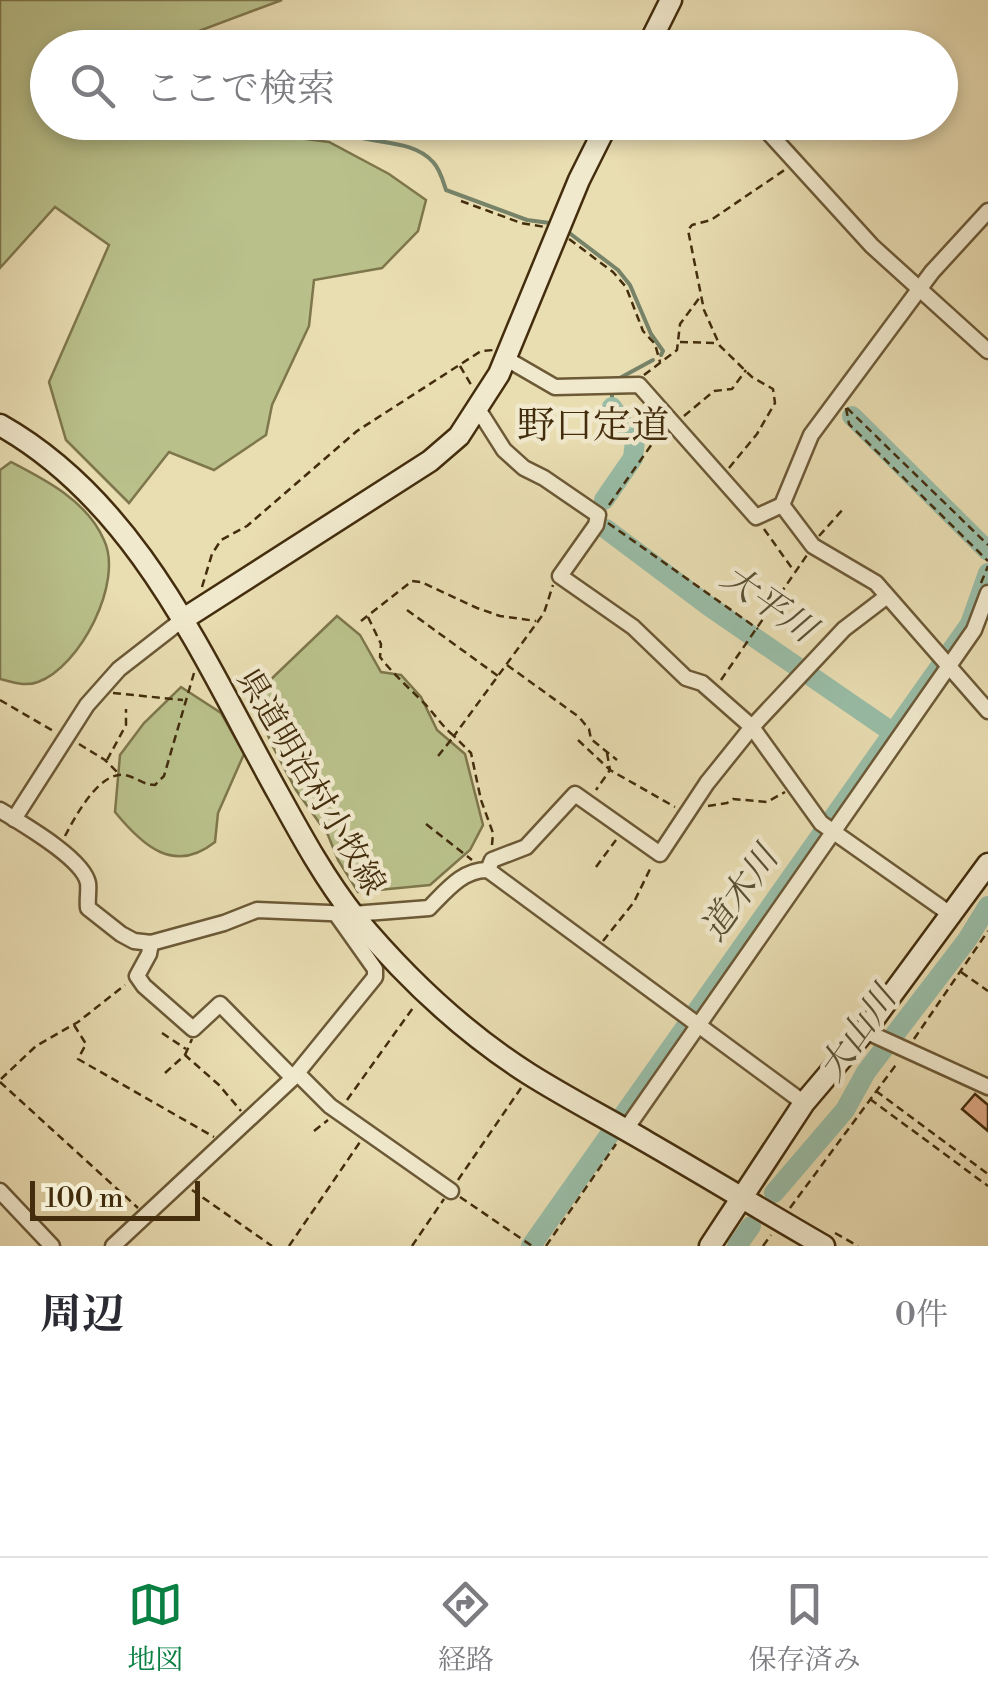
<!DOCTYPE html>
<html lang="ja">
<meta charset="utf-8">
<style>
:root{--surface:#fff;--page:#f7f7f7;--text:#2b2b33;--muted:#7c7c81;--line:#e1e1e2;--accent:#0b8043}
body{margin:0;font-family:"Libre Bodoni","Noto Serif JP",serif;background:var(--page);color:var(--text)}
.scale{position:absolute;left:30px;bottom:25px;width:170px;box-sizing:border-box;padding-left:10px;border:5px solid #432d0d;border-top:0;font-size:28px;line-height:35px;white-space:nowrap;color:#432d0d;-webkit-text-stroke:8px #f1e9cd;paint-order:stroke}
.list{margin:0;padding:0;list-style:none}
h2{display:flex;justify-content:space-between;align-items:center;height:130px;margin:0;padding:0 40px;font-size:42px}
h2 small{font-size:32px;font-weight:400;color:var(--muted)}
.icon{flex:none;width:55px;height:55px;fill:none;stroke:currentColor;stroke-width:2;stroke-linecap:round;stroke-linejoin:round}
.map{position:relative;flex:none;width:988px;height:1246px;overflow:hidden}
.search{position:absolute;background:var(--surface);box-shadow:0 5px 15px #0003;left:30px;right:30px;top:30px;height:110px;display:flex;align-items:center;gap:25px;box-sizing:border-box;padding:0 35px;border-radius:55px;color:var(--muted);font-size:38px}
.sheet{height:310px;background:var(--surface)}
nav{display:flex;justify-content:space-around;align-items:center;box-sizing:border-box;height:140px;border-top:2px solid var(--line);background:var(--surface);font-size:28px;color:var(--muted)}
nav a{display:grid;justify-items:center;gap:5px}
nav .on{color:var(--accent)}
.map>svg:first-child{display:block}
</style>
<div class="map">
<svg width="988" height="1246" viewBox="0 0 988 1246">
<rect width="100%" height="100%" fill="#e9ddb2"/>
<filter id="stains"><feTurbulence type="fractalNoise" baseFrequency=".002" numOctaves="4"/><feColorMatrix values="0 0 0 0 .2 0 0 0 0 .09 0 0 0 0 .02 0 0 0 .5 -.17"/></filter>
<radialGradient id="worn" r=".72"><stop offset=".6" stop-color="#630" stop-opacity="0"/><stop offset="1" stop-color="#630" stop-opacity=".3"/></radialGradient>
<g fill="#b9c08a" stroke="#7e764c" stroke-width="2.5">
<path d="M0,0H282L164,44V47L48,48V122L182,123L329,142L389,174L426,200L418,231L382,268L314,280L309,326L272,405L266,435L214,470L169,452L129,503L66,440L49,382L109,245L55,207L0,268Z"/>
<path d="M11,462C46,480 87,501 104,540C124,582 80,667 38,682C25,687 13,682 0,679V470Z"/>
<path d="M337,616L360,635L381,672L401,675L421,697L437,730L465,754L483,825L470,850L430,885L358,892L338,860L328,835L296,790L271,743L256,705L266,684Z"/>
<path d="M181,687L221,713L244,754L218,813L215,842C174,875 142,845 115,812L120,755L144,723Z"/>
</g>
<path fill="#99bda7" stroke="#778369" stroke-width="2.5" d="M315,33L360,38L374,46L291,47L301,38Z"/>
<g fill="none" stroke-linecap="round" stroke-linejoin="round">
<g stroke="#778369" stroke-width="4">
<path d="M332,122C355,150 407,133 433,162C440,169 443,181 446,190L527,220L550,223"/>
<path d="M568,232L618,270L630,285L651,334L663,351L661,355"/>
<path d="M618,379L653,360"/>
<path d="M612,407V389"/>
</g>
<g stroke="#99bda7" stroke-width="20">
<path d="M852,416L988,551"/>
<path d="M604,500L633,458L635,441L612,407"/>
<path d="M606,529L710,607L892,732"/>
<path d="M774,1193L845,1110L866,1072L967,940L988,906"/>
<path d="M531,1246L970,624L988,573"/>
<path d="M737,1246L751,1226"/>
</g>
</g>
<path fill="#deaa88" stroke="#432d0d" stroke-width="2.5" d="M975,1094L988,1105V1131L962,1109Z"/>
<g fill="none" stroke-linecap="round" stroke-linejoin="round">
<defs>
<g id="street">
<path d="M759,122L872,246L988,351"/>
<path d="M505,358L555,387L639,385L756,517L782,505L811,435L932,272L988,211"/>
<path d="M478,409L504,450L524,468L544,478L598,515L596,525L560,576L633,627L686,678L702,683L752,727L821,823L953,916"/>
<path d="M782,505L813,546L876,583L988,711"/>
<path d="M0,810C21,823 83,858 88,883C89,891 87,899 88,908L121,934L134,941L151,943L224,923L257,910L353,914L429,908C446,891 463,869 488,870L804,1103"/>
<path d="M14,819L87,705L119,669L182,620"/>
<path d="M488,870L492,860L526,847L575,794L660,854L707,783L752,727L844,629L886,597"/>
<path d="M151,943L149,954L137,976L144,986L193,1029L220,1004L293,1078"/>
<path d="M865,1031L988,1087"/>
<path d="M297,1073L330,1106L451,1191"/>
<path d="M626,1129L974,630L988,593"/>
<path d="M0,1191L52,1246"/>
<path d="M113,1246L293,1078L375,977V969L336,914"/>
</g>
<g id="secondary">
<path d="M647,48L671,0"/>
<path d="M0,425C140,504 204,661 279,795C302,837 325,879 355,917C405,977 463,1032 529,1074C567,1098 608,1119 647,1142C706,1176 765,1212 824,1246"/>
<path d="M182,620L430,461L459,436L499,374L579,180L608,122"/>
<path d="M710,1246L804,1103L865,1031L988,864"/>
</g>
</defs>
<use href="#street" stroke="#6c5936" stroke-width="19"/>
<use href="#secondary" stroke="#432d0d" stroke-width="25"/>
<g stroke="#432d0d" stroke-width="2.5" stroke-dasharray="8 5" stroke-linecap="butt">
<path d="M461,201L521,223L545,227"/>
<path d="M569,239L613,272L626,287L643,331L655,344L660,362"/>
<path d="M680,342L717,343"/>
<path d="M460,366L473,388"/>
<path d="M644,375L677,350L680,324L700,297"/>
<path d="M846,408L849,424L988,561"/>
<path d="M847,408L988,545"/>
<path d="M684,416L714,391L732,389L746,370"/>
<path d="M729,468L757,434L775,403L773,389L752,377L720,346L704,310L688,230L692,225L711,220L786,169"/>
<path d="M609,505L659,434"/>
<path d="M608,523L758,629"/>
<path d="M764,529L794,571"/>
<path d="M819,536L845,507"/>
<path d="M981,583L988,566"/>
<path d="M202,587L212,554L221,540L247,526L357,431L481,351L494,350"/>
<path d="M407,610L498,676"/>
<path d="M368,617L381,644L380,657C394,675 410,689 426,705C436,716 442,726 454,736L435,760"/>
<path d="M361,621L412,581L421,582L477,608L500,616L536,621"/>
<path d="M507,665L579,717L589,729L591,739L617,760"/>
<path d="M721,680L807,555"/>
<path d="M113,693L183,700"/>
<path d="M0,700L55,732"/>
<path d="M578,740L610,770L596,790"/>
<path d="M79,744L105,760L120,775"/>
<path d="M607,753L610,770L675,807"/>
<path d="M107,760L126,725V709"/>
<path d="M708,806L727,803L733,799L767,802L785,792"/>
<path d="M426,824L472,860"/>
<path d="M65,836C75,817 99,771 125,775C136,777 143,785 155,785L164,776L194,673"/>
<path d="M492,845L493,833L481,800L471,753L454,736L544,613L553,585"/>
<path d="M596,867L616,840"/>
<path d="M603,941L634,902L652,865"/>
<path d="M961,972L988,991"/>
<path d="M74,1025L86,1044L78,1059L214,1137"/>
<path d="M162,1033L186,1049"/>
<path d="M914,1039L988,931"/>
<path d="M185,1055L192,1039"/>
<path d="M165,1073L185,1055L219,1085L241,1111"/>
<path d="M1,1079L36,1046L78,1022L125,985"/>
<path d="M0,1082L138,1208"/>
<path d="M876,1091L988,1174"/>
<path d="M870,1099L988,1186"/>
<path d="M347,1100L415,1005"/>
<path d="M314,1131L328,1120"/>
<path d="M458,1180L521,1088"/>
<path d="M192,1190L272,1246"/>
<path d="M460,1197L532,1246"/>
<path d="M790,1208L898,1062"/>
<path d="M835,1233L858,1246"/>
<path d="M289,1246L360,1142"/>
<path d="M412,1246L444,1199"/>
<path d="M546,1246L616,1144"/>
<path d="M763,1246L771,1235"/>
</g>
<use href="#street" stroke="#f1e9cd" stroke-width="14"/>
<use href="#secondary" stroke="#f1e9cd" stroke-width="20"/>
</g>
<g text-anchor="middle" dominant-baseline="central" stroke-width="9" stroke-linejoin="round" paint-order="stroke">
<g font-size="32" fill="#432d0d" stroke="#f1e9cd">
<text transform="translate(311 782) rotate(59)">県道明治村小牧線</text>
</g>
<g font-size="35" font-style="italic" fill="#585134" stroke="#f1e9cd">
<text transform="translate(768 604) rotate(35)">大平川</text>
<text transform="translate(740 894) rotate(-55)">道木川</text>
<text transform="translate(858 1034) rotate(-55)">大山川</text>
</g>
<g font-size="38" fill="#432d0d" stroke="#f1e9cd">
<text x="593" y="426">野口定道</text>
</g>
</g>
<rect width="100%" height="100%" filter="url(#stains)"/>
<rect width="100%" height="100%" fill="url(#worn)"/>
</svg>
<div class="scale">100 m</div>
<div class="search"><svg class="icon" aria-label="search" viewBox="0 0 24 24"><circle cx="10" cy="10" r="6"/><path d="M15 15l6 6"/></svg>ここで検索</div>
</div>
<section class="sheet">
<h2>周辺<small>0件</small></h2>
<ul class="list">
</ul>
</section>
<nav>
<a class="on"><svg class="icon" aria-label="map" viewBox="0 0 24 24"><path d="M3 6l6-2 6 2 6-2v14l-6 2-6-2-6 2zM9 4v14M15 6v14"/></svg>地図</a>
<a><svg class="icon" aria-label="directions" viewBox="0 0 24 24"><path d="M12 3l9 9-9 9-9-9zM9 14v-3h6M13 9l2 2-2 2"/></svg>経路</a>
<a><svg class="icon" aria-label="saved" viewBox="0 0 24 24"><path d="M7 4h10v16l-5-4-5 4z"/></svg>保存済み</a>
</nav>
